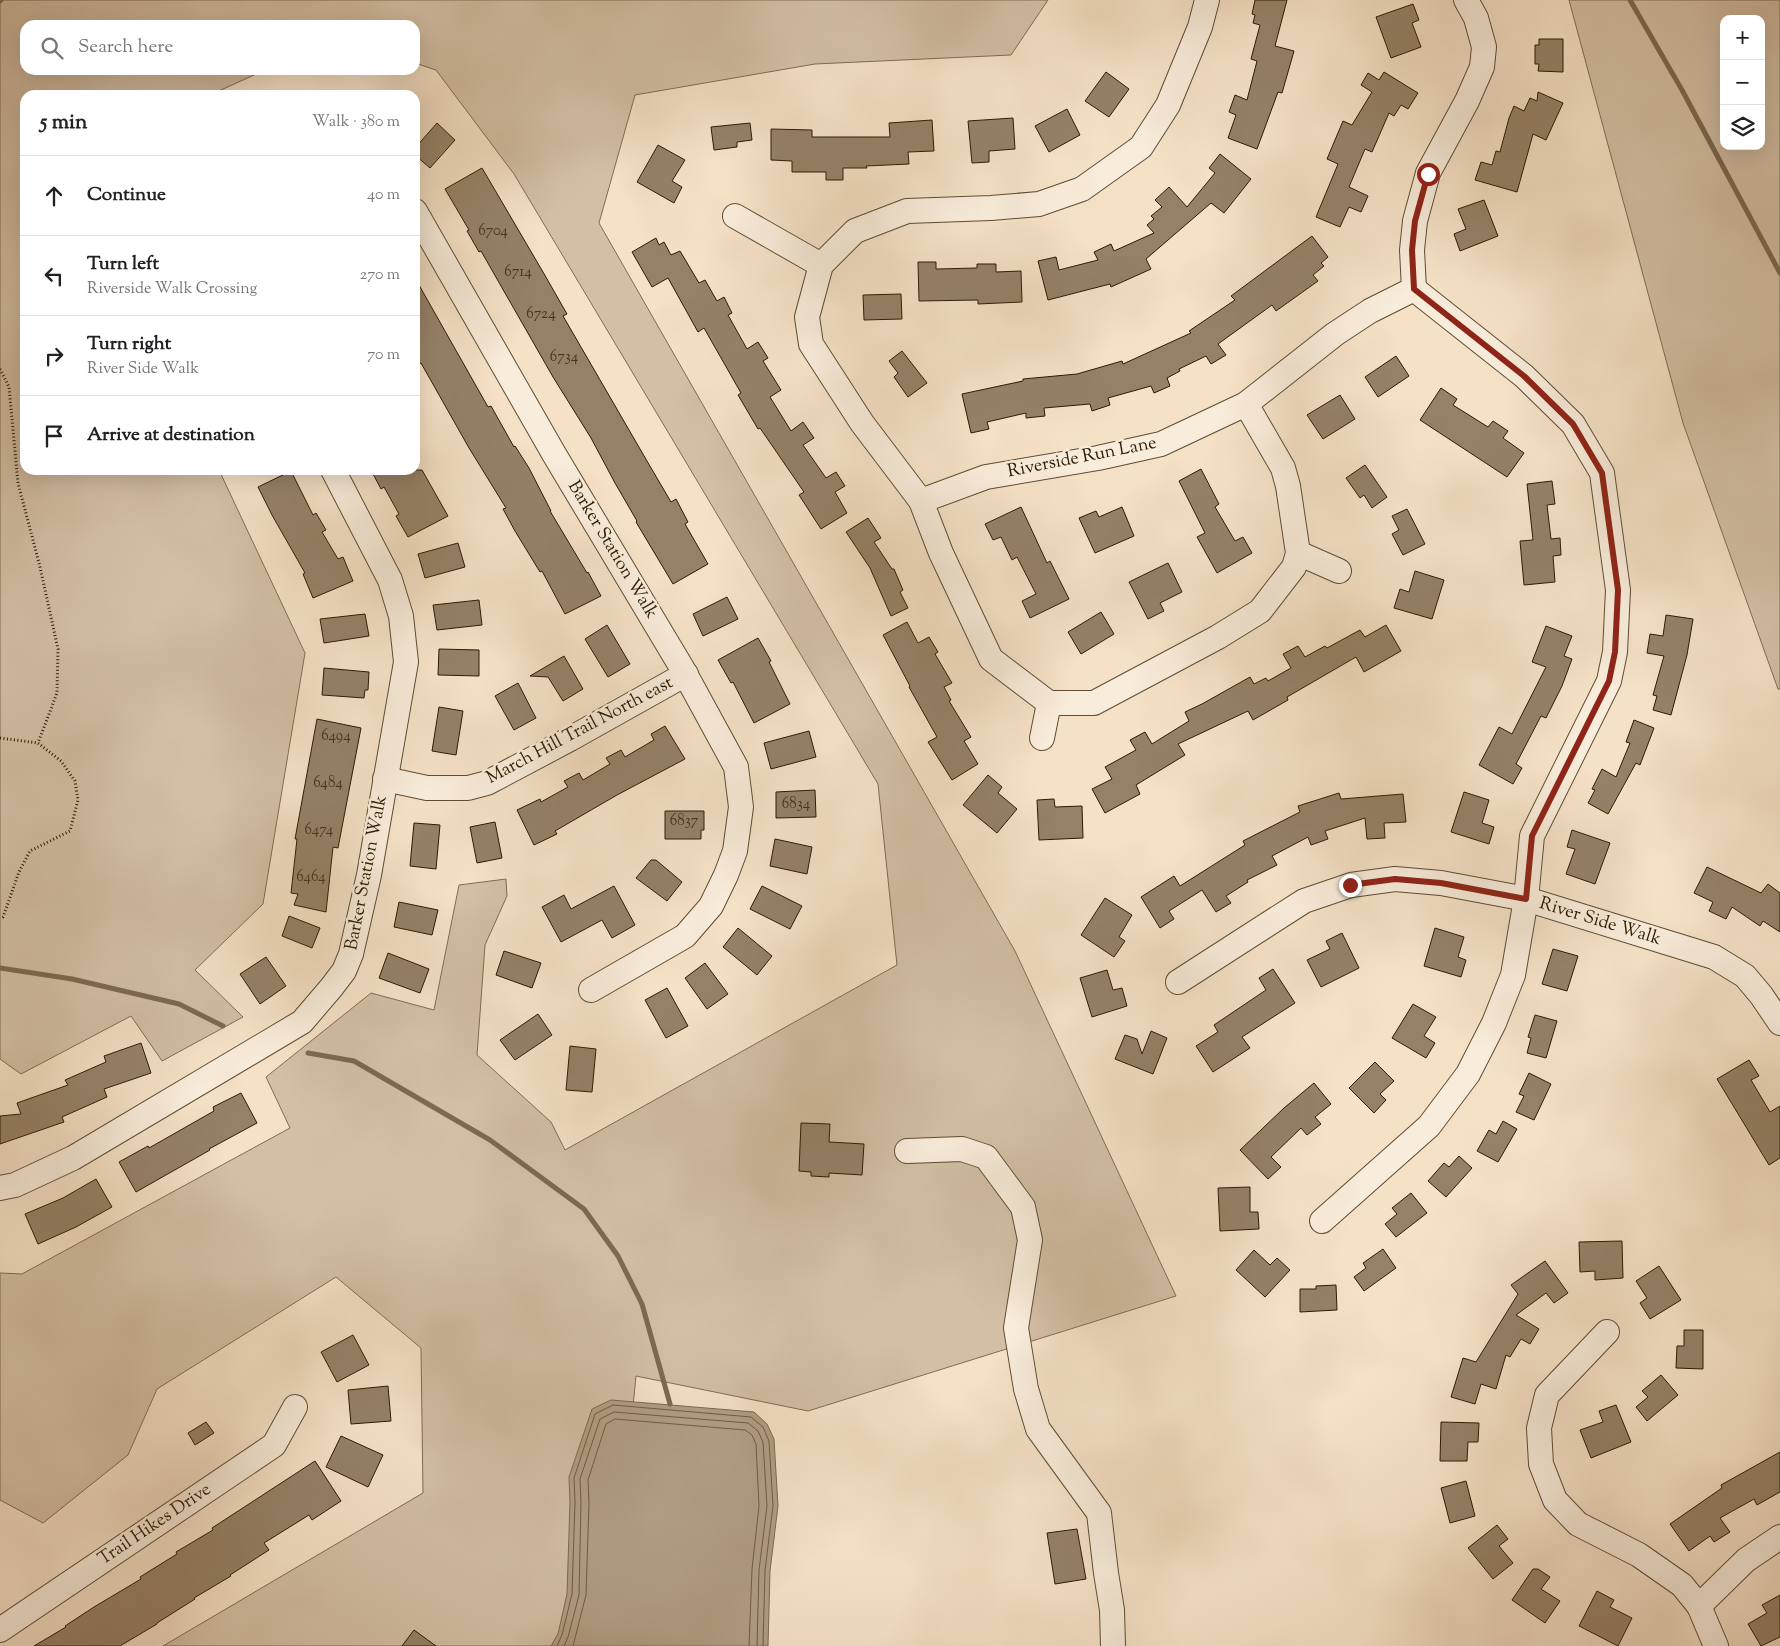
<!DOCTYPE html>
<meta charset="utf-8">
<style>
:root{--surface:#fff;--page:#f2f2f2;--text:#202124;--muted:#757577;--line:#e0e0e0}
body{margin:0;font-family:"Sorts Mill Goudy",serif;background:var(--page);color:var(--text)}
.controls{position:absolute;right:15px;top:15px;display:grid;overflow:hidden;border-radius:10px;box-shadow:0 5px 20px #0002}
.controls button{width:45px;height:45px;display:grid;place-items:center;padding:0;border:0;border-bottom:1px solid var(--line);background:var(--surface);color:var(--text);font:25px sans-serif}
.stop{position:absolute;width:15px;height:15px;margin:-11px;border:4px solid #8f2418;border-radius:50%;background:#fff}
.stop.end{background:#8f2418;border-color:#fff;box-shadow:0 1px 5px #0008}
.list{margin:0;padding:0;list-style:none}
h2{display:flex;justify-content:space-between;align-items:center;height:65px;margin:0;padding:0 20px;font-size:21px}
h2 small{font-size:16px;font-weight:400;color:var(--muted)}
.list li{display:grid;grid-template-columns:32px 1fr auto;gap:15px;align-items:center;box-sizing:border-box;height:80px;padding:0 20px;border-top:1px solid var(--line)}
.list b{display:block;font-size:19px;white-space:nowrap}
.list p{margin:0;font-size:16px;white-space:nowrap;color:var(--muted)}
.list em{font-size:16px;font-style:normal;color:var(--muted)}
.icon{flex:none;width:28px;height:28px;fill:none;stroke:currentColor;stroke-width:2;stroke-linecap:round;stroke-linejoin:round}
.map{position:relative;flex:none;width:1780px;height:1646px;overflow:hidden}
.search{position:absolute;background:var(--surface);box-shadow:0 5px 20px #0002;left:20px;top:20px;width:400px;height:55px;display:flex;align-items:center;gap:12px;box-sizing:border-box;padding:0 18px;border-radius:15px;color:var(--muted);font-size:19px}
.panel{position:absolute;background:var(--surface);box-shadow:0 5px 20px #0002;left:20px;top:90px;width:400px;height:385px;border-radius:15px}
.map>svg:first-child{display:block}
</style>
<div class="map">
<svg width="1780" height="1646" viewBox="0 0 1780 1646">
<rect width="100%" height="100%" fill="#f5e1c6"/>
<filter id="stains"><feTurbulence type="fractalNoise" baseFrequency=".004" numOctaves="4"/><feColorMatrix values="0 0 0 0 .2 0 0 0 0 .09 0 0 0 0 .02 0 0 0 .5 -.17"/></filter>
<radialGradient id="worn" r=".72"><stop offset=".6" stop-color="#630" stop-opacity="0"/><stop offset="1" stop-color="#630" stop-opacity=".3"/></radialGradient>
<g fill="#d3bfa5" stroke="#806c54" fill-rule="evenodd">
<path d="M0,0H1048L1011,55L815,64L635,95L599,223L1015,951L1176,1296L808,1411L636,1376L612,1618L581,1646H163L423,1493L421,1348L336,1277L157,1389L128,1455L43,1523L0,1500V1273L22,1274L290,1128L266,1077L371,993L434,1010L459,885L506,879L507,896L485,945L477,1055L551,1122L565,1150L897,965L878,784L514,174L436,70L415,63V25H25V70H265L210,95H25V470H219L305,653L263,904L195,970L243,1017L162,1061L131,1016L21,1074L0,1059Z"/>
<path d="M1569,0H1780V689H1778L1683,423ZM1724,19H1761V146H1724Z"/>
</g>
<path fill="#b19d83" stroke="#7c694f" d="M611,1400L754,1412L767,1424L774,1439L778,1506L770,1571L768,1646H551L558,1634L567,1594L570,1502L569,1477L592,1409Z"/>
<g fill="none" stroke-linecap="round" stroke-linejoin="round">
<g stroke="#6f5c42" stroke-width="1">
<path d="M557,1646L562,1635L572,1594L575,1502L574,1478L595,1414L613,1405L751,1417L763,1427L769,1441L773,1506L765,1570L763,1646"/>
<path d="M564,1646L568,1637L579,1595L581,1503L580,1479L600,1419L614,1412L748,1423L758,1431L763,1442L767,1506L759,1570L757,1646"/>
<path d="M573,1646L586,1595L589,1503L588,1480L606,1424L615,1419L745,1430L752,1435L756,1444L759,1506L752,1569L749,1646"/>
</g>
<g stroke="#7c694f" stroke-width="5">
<path d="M1630,0L1682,90L1780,273"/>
<path d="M0,1L1,0"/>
<path d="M0,968L72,979L179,1004L223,1026"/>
<path d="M308,1053L354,1061L490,1140L584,1209L618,1256L642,1304L670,1404"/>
</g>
</g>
<g fill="#958168" stroke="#2d1a02">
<path d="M1255,0H1287L1275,46L1294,51L1282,93L1278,92L1257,149L1228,138L1236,115L1229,112L1235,95L1247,100L1257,61L1251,59L1260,25L1253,23L1255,15L1252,14Z"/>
<path d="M1413,4L1419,20L1412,23L1421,47L1391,58L1376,17Z"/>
<path d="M1539,39H1563V72L1538,71L1539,64H1535V45H1539Z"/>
<path d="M1106,72L1129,89L1109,117L1085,101Z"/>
<path d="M1384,72L1418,93L1408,109L1401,105L1394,116L1389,113L1372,152L1365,149L1349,187L1368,196L1361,212L1349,207L1340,227L1316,217L1338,164L1327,159L1343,121L1352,125L1372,92L1361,85L1368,73L1379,80Z"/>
<path d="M1538,92L1563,103L1546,140L1533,134L1517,192L1475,180L1481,162L1492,165L1496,151L1500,152L1509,118L1514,106L1524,111L1530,98L1537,101Z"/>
<path d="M1067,109L1080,135L1049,152L1035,126Z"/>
<path d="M1013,118L1015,149L989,151V162L972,163L968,121Z"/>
<path d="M932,120L934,151L908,152L909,164L866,166L867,168H843V180H826V172H792V161L771,160V129L812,130V137H890L889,123Z"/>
<path d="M437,123L455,140L430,168L415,155V148Z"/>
<path d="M750,123L752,140L737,142V147L714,150L711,127Z"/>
<path d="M658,145L685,160L672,181L682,187L674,203L637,182Z"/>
<path d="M1220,154L1251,179L1224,213L1211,203L1146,259L1151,269L1111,287L1110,284L1048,300L1038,261L1056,257L1059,270L1098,260L1094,252L1111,244L1114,251L1154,233L1147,225L1154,219L1151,216L1162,207L1155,200L1169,187L1187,207L1215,173L1209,168Z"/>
<path d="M482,168L543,272L567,314L563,316L647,461L671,502L676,499L688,522L685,524L708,564L673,584L636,522L637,521L615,483L591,438L553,377L481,251L479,252L467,231L469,230L445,189Z"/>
<path d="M1484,200L1498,236L1460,251L1454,234L1466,229L1458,209Z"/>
<path d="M1312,236L1328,257L1321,263L1324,266L1313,275L1318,281L1276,311L1272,305L1218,344L1226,355L1211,364L1206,356L1179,369L1180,371L1167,378L1170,386L1154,393L1151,386L1108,398L1110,405L1092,411L1090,404L1044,408L1045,416L1026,418V413L987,422L989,429L971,433L962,394L1023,381V379L1077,374L1122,361L1123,364L1191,333L1189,331L1235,300L1231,296Z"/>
<path d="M656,238L659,245L664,242L671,255L680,251L699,283L705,280L717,301L724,297L732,313L728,315L747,349L758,342L768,358L763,361L781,390L770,397L791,431L803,422L814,438L803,445L826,478L836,472L845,486L835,492L847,513L821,529L799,495L804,492L760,428L758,429L738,395L741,393L704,328L698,332L668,278L652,287L632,252Z"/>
<path d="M918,262H936V269L977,268V264H996V272L1021,271L1022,302L978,304V300L919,301Z"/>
<path d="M415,278L488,407L491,406L514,447L515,446L529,468L551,511H550L587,573L588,572L601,596L565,614L542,571L540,572L515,531L503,509L506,508L469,448L421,363L415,367Z"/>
<path d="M901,294L902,319L864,320L863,295Z"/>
<path d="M902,351L927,383L908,397L894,377L898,373L889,361Z"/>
<path d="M1396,356L1409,376L1378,397L1365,377Z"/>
<path d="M1441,388L1457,399L1453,405L1488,427L1493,421L1508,431L1503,438L1524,453L1507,477L1420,420Z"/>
<path d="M1340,395L1355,419L1323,439L1307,415Z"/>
<path d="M1365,465L1387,497L1372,508L1364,495L1360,498L1346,478Z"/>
<path d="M1201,469L1219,504L1215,507L1235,541L1243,537L1252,553L1217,573L1197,537L1205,533L1179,481Z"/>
<path d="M371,470H422L448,516L408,537L396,516L399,514L384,487L381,489Z"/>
<path d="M291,471L313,515L316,513L326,530L322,532L338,559L343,557L353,581L313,598L303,574L305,573L272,515L258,487Z"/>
<path d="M1552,481L1555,504L1547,505L1551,539L1560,538L1561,555L1553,556L1555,582L1524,585L1520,541L1533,540L1527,484Z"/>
<path d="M1021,507L1047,563L1050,561L1069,599L1030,618L1022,601L1036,594L1017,557L1012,560L1001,537L993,540L985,524Z"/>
<path d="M1122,507L1134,536L1095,553L1079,518L1096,511L1099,517Z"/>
<path d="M1407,509L1425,544L1403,555L1392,534L1399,530L1392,516Z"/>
<path d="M868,518L881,538L874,542L892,569H894L903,590L900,592L908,608L891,616L870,568L846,532Z"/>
<path d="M458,543L465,567L425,578L418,554Z"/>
<path d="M1168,563L1182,592L1160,603L1164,611L1148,619L1129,582Z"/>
<path d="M1415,571L1444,580L1432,619L1394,608L1400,589L1409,592Z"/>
<path d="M727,597L738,619L703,636L693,614Z"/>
<path d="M479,600L482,625L437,630L433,605Z"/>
<path d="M1101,612L1114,634L1081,654L1068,632Z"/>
<path d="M365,614L369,636L324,643L320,619Z"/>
<path d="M1666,615L1693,619L1687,655L1671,715L1653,710L1657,696L1653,695L1664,656L1647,653L1650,634L1663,636Z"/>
<path d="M907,622L918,643L929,637L938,652L935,654L952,683L944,687L951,700L949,701L971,737L964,741L978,764L952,780L928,742L937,737L909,687L910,686L883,635Z"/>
<path d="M607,625L630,664L608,677L585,639Z"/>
<path d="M1386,625L1401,651L1364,672L1356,657L1287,697L1288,700L1253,720L1248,711L1178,744L1185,755L1136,785L1140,794L1105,813L1092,789L1112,779L1105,767L1136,750L1130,740L1145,732L1152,744L1189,721L1185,712L1202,704L1250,677L1254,684L1266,678L1268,681L1291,668L1283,654L1298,646L1305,657L1325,646L1327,648L1360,630L1365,637Z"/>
<path d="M1546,626L1572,636L1564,656L1572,659L1562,686L1546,718L1541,716L1516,764L1522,768L1513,784L1479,765L1499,727L1512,734L1546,667L1532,662Z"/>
<path d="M758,638L771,661L769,662L790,704L754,723L733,682L731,683L718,660Z"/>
<path d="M439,649L479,650V676L438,675Z"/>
<path d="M564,656L583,689L563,701L548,677L530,676Z"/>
<path d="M324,668L369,672L368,690H365L364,698L322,695Z"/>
<path d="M518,683L536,718L514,730L495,696Z"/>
<path d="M439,707L463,711L456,755L432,751Z"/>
<path d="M317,719L361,728L338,848L333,847L326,912L294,905L298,894L291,893L297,839H295Z"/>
<path d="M1634,720L1654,728L1640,765L1636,763L1608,814L1588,803L1595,790L1592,789L1602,769L1616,777L1630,743L1626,742Z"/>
<path d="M665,726L685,759L617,795L555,831L557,834L534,845L517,810L540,799L541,802L568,787L564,781L579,773L583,780L610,764L606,758L621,750L625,757L654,740L651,734Z"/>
<path d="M809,731L816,757L771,769L764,743Z"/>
<path d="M988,775L1002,787L998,793L1017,809L997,833L963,805Z"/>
<path d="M815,790L816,817L776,818V792Z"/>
<path d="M1464,792L1489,800L1482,823L1494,827L1489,844L1451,832Z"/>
<path d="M1339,793L1341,799L1403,794L1406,822L1384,823L1385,838L1367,839L1365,818L1325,831L1328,839L1311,845L1308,837L1272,856L1277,865L1247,880L1248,882L1226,896L1231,903L1216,912L1202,890L1169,911L1174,919L1160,928L1141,897L1174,876L1180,886L1245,845L1243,841L1300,812L1298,806Z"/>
<path d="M1054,799L1055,807L1082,806L1083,838L1039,840L1037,800Z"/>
<path d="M665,811H704V830H701V839H665Z"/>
<path d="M495,822L502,858L477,863L470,827Z"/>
<path d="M414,823L440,825L436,869L410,866Z"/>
<path d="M1572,830L1610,843L1595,884L1566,874L1575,849L1567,847Z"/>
<path d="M775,839L812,847L807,874L770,866Z"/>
<path d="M651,860H656L682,882L667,901L636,878Z"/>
<path d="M1707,867L1761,893L1768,884L1780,893V932L1763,921L1760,926L1732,907L1726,919L1709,911L1713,902L1694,893Z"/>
<path d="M614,886L635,925L612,938L602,920L561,942L542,907L564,895L571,909Z"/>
<path d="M762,886L802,906L790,929L750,909Z"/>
<path d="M1105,898L1132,915L1119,937L1125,941L1114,957L1081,935Z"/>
<path d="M399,902L438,910L432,935L394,927Z"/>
<path d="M289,916L320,928L312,948L282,936Z"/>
<path d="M738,928L772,956L757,975L723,947Z"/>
<path d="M1435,928L1464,937L1458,957L1466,960L1461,977L1424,966Z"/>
<path d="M1342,933L1359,968L1321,987L1307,960L1330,949L1326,941Z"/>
<path d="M1553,949L1578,956L1567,991L1542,984Z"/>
<path d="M504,951L541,963L532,988L496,975Z"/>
<path d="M388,953L429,969L420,993L379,978Z"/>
<path d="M266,957L286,986L260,1004L240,974Z"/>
<path d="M705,963L728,994L707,1009L685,978Z"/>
<path d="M1273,969L1295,1003L1242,1037L1250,1048L1213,1072L1196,1046L1218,1032L1214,1025L1266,990L1259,978Z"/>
<path d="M1107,970L1113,990L1122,988L1127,1006L1092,1017L1080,978Z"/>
<path d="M667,988L688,1026L666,1038L645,1000Z"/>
<path d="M1413,1004L1436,1017L1424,1036L1435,1043L1426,1058L1392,1038Z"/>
<path d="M538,1014L552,1035L515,1060L500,1040Z"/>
<path d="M1535,1015L1557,1021L1546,1058L1527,1053L1531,1038L1528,1037Z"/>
<path d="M1151,1031L1167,1038L1153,1074L1115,1059L1125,1035L1137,1039L1142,1054Z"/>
<path d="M141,1043L151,1073L104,1089L107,1097L62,1117L64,1122L0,1144V1116L21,1114L17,1103L68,1085L65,1080L106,1062L104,1056Z"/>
<path d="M570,1046L596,1049L592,1092L566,1090Z"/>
<path d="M1749,1060L1759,1076L1751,1080L1770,1112L1780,1106V1158L1769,1165L1717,1079Z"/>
<path d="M1375,1062L1394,1081L1380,1094L1386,1100L1374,1113L1349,1088Z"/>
<path d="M1529,1073L1551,1084L1534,1120L1516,1112L1524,1096L1519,1094Z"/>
<path d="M1314,1083L1331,1104L1315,1117L1321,1124L1307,1135L1301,1128L1271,1157L1281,1167L1268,1179L1240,1150L1284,1108Z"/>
<path d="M241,1093L257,1123L209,1149L210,1150L136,1192L119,1162L148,1146L149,1148L214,1111L213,1107Z"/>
<path d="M1503,1121L1517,1129L1498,1162L1477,1151L1489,1130L1496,1134Z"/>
<path d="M801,1123L830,1124L829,1142L864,1144L862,1175L829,1173V1177L811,1176V1172L799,1171Z"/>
<path d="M1459,1156L1472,1168L1446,1197L1428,1181L1444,1163L1449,1167Z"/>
<path d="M96,1179L112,1207L76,1227L38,1244L25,1214L63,1198Z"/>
<path d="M1250,1187V1212H1258L1259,1229L1220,1231L1218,1188Z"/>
<path d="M1411,1193L1427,1213L1396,1237L1385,1224L1397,1214L1392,1208Z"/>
<path d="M1622,1241L1623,1278L1595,1280V1271L1580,1272L1579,1242Z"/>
<path d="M1383,1249L1396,1268L1364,1291L1354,1277L1366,1268L1363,1263Z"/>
<path d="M1254,1250L1270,1265L1277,1258L1290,1270L1265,1297L1236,1270Z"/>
<path d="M1545,1261L1568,1293L1554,1303L1546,1293L1516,1315L1539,1329L1530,1344L1521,1339L1510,1357L1506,1355L1496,1389L1481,1384L1475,1404L1451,1397L1463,1358L1476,1362L1518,1294L1511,1285Z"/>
<path d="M1659,1266L1681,1300L1650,1319L1640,1303L1647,1298L1636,1281Z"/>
<path d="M1336,1285L1337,1310L1300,1312V1289H1316V1286Z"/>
<path d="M1684,1330H1703V1369L1676,1368L1677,1346H1684Z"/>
<path d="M353,1335L369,1365L337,1382L321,1352Z"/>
<path d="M1661,1375L1678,1395L1647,1421L1636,1407L1648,1397L1642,1391Z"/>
<path d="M388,1386L391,1421L351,1424L348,1390Z"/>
<path d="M1616,1405L1631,1442L1591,1458L1580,1430L1603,1422L1599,1411Z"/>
<path d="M206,1422L214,1433L195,1445L188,1433Z"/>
<path d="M1441,1422L1479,1423L1478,1442H1468L1467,1461H1440Z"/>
<path d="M341,1436L383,1455L368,1487L326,1467Z"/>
<path d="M1780,1452V1492L1757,1505L1754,1499L1720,1518L1730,1532L1714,1542L1710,1536L1689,1551L1670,1524L1722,1488L1721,1485Z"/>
<path d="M315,1461L341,1501L312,1520L309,1515L264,1543L269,1550L230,1575L231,1576L194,1598L195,1599L157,1623V1624L120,1646H34L66,1627L65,1626L94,1607L141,1579L140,1577L177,1554L176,1552L213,1530L212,1528Z"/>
<path d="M1466,1481L1475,1516L1450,1523L1441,1488Z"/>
<path d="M1497,1525L1508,1539L1499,1546L1513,1563L1493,1579L1468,1548Z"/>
<path d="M1077,1529L1086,1579L1055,1584L1047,1533Z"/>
<path d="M1533,1569H1538L1550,1577L1541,1589L1560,1601L1545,1623L1512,1600Z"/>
<path d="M1597,1591L1614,1600L1610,1607L1632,1618L1618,1646L1579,1626Z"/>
<path d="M1780,1595V1637L1761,1646L1748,1624L1767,1613L1762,1605Z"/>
<path d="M414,1630L436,1646H402Z"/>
</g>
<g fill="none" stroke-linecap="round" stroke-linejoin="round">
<defs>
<g id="minor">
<path d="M1207,0L1200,27L1168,105L1141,147L1082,189L1039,204L991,208L907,211L855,231L821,265L807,317L811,344L862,423L921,501L941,553L991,659L1049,703H1094L1218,637L1260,611L1294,567L1298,553L1288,486L1283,468L1246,404"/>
<path d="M415,211L554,454L682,668L736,767L741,807L735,851L726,875L711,906L685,936L591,990"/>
<path d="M735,216L821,265"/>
<path d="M1414,289L1412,250L1415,221L1428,173L1467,101L1482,67L1484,47L1476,18L1466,0"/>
<path d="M921,501L986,477L1098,458L1161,444L1246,404L1335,334L1370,311L1414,289"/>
<path d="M1298,553L1339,571"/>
<path d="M1042,738L1049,703"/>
<path d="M385,779L427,788H468L487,783L570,739L686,674"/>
<path d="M1178,982L1304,901L1351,885L1395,879L1441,883L1526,899L1714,957L1745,976L1761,995L1780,1023"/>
<path d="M907,1151L962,1149L986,1157L1023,1207L1030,1240L1016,1328L1026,1389L1038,1429L1099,1513L1106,1573L1112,1610L1113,1646"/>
<path d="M0,1188L15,1185L73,1158L302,1022L331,988L344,971L351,954L369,875L406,662L401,616L390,580L333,470"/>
<path d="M1322,1221L1429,1126L1468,1074L1494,1023L1513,975L1526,899L1532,836L1609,681L1615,652L1618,590L1602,473L1573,424L1524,376L1414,289"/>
<path d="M1607,1332L1547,1395L1539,1428L1541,1464L1555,1500L1578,1524L1639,1555L1682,1585L1699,1606L1716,1646"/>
<path d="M1699,1606L1746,1560L1780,1537"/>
<path d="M0,1630L274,1445L295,1407"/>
</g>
</defs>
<use href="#minor" stroke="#5f4c33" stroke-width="26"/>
<g stroke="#2d1a02" stroke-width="3" stroke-dasharray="1 2.5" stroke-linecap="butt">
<path d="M0,369L9,387L18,483L40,567L58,649L57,693L38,743"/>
<path d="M0,738L38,743L61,761L75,781L78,800L70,831L30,851L19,872L3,917L0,918"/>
</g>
<use href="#minor" stroke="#f8ecda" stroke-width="24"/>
</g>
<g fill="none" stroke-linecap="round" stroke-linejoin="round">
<path stroke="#8f2418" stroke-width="6" d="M1350,885L1395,879L1441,883L1526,899L1532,836L1609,681L1615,652L1618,590L1602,473L1573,424L1524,376L1414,289L1412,250L1415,221L1428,174"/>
</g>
<g text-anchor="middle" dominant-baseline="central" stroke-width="5" stroke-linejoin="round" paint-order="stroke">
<g font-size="15" fill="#47341c">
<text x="493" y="231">6704</text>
<text x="518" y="272">6714</text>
<text x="541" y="314">6724</text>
<text x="564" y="357">6734</text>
<text x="336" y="736">6494</text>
<text x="328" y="783">6484</text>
<text x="796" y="804">6834</text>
<text x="684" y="821">6837</text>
<text x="319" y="830">6474</text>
<text x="311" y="877">6464</text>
</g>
<g font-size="18" fill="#2d1a02" stroke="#f8ecda">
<text transform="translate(1082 458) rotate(-11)">Riverside Run Lane</text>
<text transform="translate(612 550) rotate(59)">Barker Station Walk</text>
<text transform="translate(580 731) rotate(-28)">March Hill Trail North east</text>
<text transform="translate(367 873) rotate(-79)">Barker Station Walk</text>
<text transform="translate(1600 922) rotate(17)">River Side Walk</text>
<text transform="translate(155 1525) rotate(-34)">Trail Hikes Drive</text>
</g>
</g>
<rect width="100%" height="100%" filter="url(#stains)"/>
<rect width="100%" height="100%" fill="url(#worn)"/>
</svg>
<div class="controls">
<button>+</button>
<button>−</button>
<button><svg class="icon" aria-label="layers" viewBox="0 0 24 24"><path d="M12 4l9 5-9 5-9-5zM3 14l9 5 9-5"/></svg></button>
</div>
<div class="stop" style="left:1428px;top:174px"></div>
<div class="stop end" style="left:1350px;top:885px"></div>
<div class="search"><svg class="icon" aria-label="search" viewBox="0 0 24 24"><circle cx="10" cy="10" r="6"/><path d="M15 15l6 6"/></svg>Search here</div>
<section class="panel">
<h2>5 min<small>Walk · 380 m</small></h2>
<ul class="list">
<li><svg class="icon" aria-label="ahead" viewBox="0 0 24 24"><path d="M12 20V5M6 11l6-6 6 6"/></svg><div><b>Continue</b></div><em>40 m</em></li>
<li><svg class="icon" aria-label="left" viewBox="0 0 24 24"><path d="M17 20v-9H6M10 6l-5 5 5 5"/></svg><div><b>Turn left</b><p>Riverside Walk Crossing</p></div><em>270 m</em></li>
<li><svg class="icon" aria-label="right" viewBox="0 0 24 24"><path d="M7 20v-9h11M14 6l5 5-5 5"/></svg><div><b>Turn right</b><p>River Side Walk</p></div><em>70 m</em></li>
<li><svg class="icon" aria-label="arrive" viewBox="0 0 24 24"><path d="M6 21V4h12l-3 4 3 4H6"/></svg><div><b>Arrive at destination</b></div></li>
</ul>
</section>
</div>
